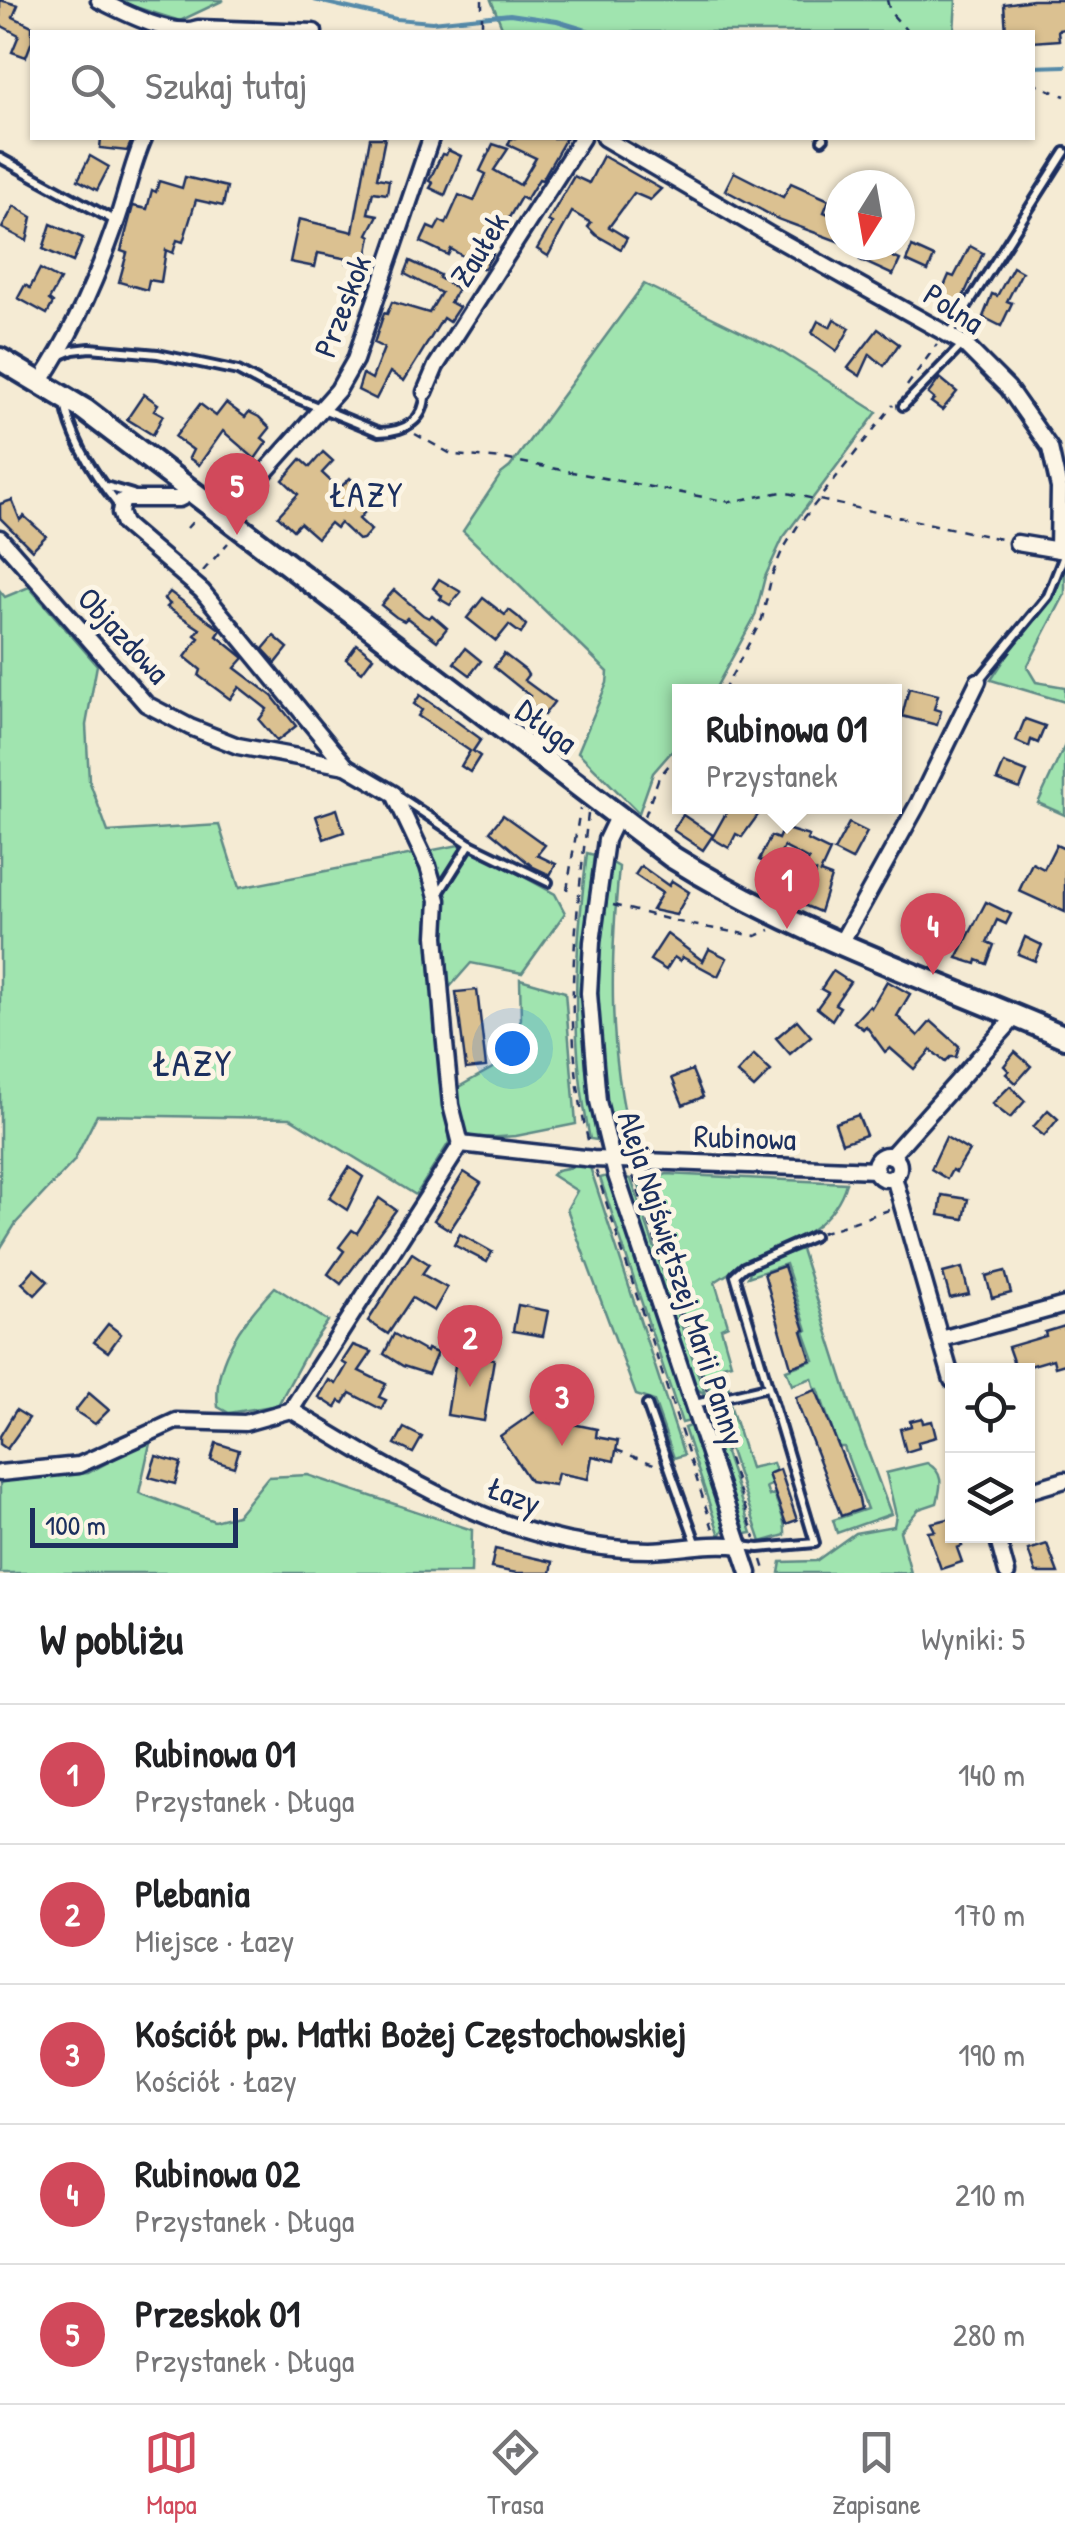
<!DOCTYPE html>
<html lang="pl">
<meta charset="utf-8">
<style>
:root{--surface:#fff;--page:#f6f6f6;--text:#202124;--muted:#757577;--line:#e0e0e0;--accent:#d1495b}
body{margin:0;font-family:"Patrick Hand",sans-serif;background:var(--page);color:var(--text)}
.controls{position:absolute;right:30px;bottom:30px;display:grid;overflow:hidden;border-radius:0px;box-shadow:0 2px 8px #0004}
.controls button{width:90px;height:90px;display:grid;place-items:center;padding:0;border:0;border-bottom:2px solid var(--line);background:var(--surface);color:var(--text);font:50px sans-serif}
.compass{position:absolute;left:825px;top:170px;width:90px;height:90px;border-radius:50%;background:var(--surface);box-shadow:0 2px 8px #0004;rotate:191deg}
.scale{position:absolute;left:30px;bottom:25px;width:208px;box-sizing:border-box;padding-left:10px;border:5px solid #1b2f5e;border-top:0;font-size:28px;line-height:35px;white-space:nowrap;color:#1b2f5e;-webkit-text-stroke:8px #fcf5e5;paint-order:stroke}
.you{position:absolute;left:512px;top:1048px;width:35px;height:35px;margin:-25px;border:8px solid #fff;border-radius:50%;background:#1a73e8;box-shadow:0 0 0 15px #1a73e833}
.badge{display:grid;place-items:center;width:65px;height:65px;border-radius:50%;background:var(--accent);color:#fff;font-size:32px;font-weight:700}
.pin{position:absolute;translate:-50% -82px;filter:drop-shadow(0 2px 5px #0008)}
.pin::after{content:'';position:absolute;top:52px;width:35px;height:30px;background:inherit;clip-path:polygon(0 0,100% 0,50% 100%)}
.popup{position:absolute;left:672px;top:684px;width:230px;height:130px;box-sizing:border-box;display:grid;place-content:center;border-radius:0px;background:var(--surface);filter:drop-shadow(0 2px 8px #0005);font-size:32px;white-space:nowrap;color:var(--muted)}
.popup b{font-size:38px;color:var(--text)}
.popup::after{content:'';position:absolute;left:50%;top:100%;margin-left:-20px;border:20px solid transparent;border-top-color:var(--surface)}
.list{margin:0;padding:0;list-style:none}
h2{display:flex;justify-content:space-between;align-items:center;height:130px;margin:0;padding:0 40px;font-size:42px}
h2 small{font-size:32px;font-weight:400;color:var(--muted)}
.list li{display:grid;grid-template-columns:65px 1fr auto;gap:30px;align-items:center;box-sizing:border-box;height:140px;padding:0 40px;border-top:2px solid var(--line)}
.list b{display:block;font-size:38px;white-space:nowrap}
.list p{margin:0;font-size:32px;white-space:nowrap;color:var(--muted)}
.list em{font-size:32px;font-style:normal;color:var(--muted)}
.icon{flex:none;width:55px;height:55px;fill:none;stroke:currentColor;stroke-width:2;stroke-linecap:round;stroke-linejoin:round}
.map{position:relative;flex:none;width:1065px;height:1573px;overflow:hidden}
.search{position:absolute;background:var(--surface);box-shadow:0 2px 8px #0004;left:30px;right:30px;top:30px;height:110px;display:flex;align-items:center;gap:25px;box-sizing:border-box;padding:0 35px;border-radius:0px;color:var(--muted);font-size:38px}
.sheet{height:830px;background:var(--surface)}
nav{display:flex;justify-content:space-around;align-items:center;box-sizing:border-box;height:140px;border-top:2px solid var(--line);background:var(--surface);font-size:28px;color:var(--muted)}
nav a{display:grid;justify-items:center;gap:5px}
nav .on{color:var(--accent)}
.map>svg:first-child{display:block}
</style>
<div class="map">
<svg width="1065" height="1573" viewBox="0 0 1065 1573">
<rect width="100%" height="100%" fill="#f5ebd4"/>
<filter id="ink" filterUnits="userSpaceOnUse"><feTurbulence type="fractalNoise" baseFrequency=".01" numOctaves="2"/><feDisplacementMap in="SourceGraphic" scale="20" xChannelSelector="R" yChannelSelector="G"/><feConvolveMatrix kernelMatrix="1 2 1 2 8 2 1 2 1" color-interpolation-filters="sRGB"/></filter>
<g filter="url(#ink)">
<g fill="#a0e4af" stroke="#5e8a86" stroke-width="2.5">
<path d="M113,0H224L180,21Z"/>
<path d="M491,0H956L954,32H504Z"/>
<path d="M644,284L777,349L877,412L783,538L765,577L755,616L714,691L680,692L679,743L653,773L639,813L578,752L607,683L608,672L463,531L501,474L510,467Z"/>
<path d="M1065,568V594L1027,667L1036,682L1065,687V702L991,680Z"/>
<path d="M29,587L97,665L86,725L89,780L108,832L219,825L239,888L464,844L555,894L565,913L522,973L471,963L434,1005L450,1141L416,1195L290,1118L97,1115L74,1161L16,1223L0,1249V591L5,597Z"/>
<path d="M1065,745V815L1038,803Z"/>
<path d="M587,853L594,855C583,953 577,1041 597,1140L590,1139C569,1040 575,953 587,853Z"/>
<path d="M609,861L619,867C610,964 608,1050 632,1145L624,1154L616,1148C588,1055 599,956 609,861Z"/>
<path d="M520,979L565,992L576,1124L516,1136L468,1139L455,1089L503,1062L521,1019Z"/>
<path d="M589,1164L684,1455L674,1458L654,1401L636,1395L567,1209L577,1191L552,1175L557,1170Z"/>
<path d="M667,1174L846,1183C830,1241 758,1251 715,1282L728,1325L721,1328L731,1363L723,1365L729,1389L710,1392L638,1183Z"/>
<path d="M607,1176L690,1421L682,1423L600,1178Z"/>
<path d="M624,1178L631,1179L705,1394L697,1389L693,1383Z"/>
<path d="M801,1249L853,1412L891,1514L837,1533L833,1520L867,1509L844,1447H838L818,1389H815L812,1378L792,1385L786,1370L814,1360L804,1332L807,1330L786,1264L748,1277L752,1267Z"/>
<path d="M275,1287L328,1321L309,1348L278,1405L229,1413L218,1407C212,1360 245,1319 275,1287Z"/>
<path d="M729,1401L750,1468L773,1463L776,1471L771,1485L766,1487L769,1496L774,1494C779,1509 786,1520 785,1535L761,1542L714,1403Z"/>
<path d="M712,1414L752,1533L745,1534L705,1416Z"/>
<path d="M692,1425L726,1525L720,1536L684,1428Z"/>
<path d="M151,1439L139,1493L214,1521L237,1515L268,1477L308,1475L472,1530L471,1573H0V1481L88,1473Z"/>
<path d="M927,1463C945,1473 941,1486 937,1503L919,1509L900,1531L911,1573H779L781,1562L816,1561L855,1533L894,1526L896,1515L886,1473Z"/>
</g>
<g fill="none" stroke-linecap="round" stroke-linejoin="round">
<g stroke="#558aa9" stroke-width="4">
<path d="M314,0L396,19L432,22L510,14L557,21L593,32"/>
<path d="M1032,67L1065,66"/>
</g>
</g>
<g fill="#dbc191" stroke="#1b2f5e" stroke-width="2.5">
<path d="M0,0L18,5L13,17L32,26V41L26,57L12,52L19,35L0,25Z"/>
<path d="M1033,0H1065V29L1058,30L1059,40L1032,42V32H1006L1004,4Z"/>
<path d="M101,138H133L127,151L100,148Z"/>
<path d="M370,138H385L377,178L389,180L387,194L373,192L368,213L378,215L368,234L371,236L365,268L374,271L368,289L348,283L354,264L347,263L348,259L318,253L315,267L290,262L299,219L353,232Z"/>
<path d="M511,138H566L542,180L539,179L526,200L521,197L489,252L493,254L484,269L451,249L448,255L421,242L428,227L435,230L440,221L446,224L459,195L474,201L486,174L480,171L493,144L508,149L494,170L520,185L536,158L508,145Z"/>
<path d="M448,150L461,156L445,195L430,188L433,183L429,181L442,154L446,155Z"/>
<path d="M90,156L109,167L97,190L78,180Z"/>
<path d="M603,156L661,189L650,200L634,193L609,227L627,238L621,249L596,235L588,227L591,223L572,212L548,256L537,249L552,223L548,221L574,176L589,183Z"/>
<path d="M734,172L783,197L791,183L829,200L824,212L840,219V242L778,219L725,190Z"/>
<path d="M185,177L227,187L223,206L196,200L183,242L177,240L173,253L166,250L161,282L149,280L147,290L119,282L127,253L121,251L133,206L147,209L152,190L156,192L159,181L182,188Z"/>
<path d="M14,206L32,217L27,241L2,228Z"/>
<path d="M51,224L83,238L73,262L43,249Z"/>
<path d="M867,245L900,260L893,275L860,260Z"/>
<path d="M970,246L983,253L959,306L939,298L949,275L954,277Z"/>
<path d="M912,247L934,257L928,271L906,261Z"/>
<path d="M410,261L440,275L439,278L458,289L450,302L459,307L449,322L443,318L404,381L390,372L376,399L358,390L363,374L372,379L384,348L374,343L384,313L387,314L392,302L429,313L441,293L405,274Z"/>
<path d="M1013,267L1022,272L1007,301L1012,303L1001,326L983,317L992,294L997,296Z"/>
<path d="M40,269L60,280L49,300L53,303L47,314L18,298L25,285L30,288Z"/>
<path d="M834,319L850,328L837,351L812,333L818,321L830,327Z"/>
<path d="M878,329L899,344L884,366L870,354L860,376L848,368Z"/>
<path d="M940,378L957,392L942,410L931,402L934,399L928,394Z"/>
<path d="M144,394L158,404L154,410L163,415L153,435L127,419Z"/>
<path d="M226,403L245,417L249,412L259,417L270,428L262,438L267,442L255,459L223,431L199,465L189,458L193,450L175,437L200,404L216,416Z"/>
<path d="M323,452L333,461L322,473L339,489L350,478L374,501L359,519L371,530L363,539L358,540L340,523L336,528L330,523L317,538L300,523L293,530L278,516L298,494L283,480L301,459L310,467Z"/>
<path d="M12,500L20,520L24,516L46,536L32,550L0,518V504Z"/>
<path d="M439,579L461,592L450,605L440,599L442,596L433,588Z"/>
<path d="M394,590L423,615L429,618L432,615L447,628L437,641L407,618L404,621L396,617L381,605Z"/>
<path d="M170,592L221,630L217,636L244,658L235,668L272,696L296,726L277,741L259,720L267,709L239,687L230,699L199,676L201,670L185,657L199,638L195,635L200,629L167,607L170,604L164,599Z"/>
<path d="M483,598L505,615L509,610L518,617L526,625L521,634L509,625L496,641L467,618Z"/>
<path d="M274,636L288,648L276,663L263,649Z"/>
<path d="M357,644L373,657L362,672L346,659Z"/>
<path d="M465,648L481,661L470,675L454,663Z"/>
<path d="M504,654L525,670L528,675L524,680L554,702L544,715L527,701L530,696L494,667Z"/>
<path d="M909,688L938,695L934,709L941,711L937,725L902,716Z"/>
<path d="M420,695L481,739L473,751L480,756L470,772L461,766L470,751L418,716L422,710L414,704Z"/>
<path d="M1025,719L1045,726L1038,743L1031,740L1029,747L1016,741Z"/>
<path d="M1004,763L1027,772L1020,789L997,780Z"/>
<path d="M730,806H742L758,815L742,837L736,834L729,848L712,838Z"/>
<path d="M337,809L344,832L324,839L316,816Z"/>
<path d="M503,815L545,845L537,855L556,864L550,875L533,867L490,831Z"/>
<path d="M683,815L713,835L703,850L673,830Z"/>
<path d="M849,823L867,832L852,860L834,851Z"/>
<path d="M783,828L809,836L807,840L830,851L820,873L831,877L820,912L801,904L816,872L805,867L809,860L784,847L774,867L759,860L771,836L778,839Z"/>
<path d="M1056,845L1065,849V912L1019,891L1032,863L1044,869Z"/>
<path d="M641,866L669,886L672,881L689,892L676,915L652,910L662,893L635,875Z"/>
<path d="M986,902L1011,914L1006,924L997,920L987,942L994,945L987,964L977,960L976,964L957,958Z"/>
<path d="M927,918L938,923L940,934L934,945L912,934L917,921L924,924Z"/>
<path d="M667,934L703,961L709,949L727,958L718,976L682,957L680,961L674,957L666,970L650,960Z"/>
<path d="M1025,937L1042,945L1035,961L1018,954Z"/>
<path d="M833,971L850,982L835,1004L840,1007L832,1020L817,1008L828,993L821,989Z"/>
<path d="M887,981L910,994L897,1016L918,1036L931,1021L959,1046L956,1057H950L945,1062L931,1050L914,1069L890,1048L885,1052L866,1026L863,1029L854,1022L869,1006L871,1008Z"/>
<path d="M477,990L486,1067L466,1069L456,992Z"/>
<path d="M797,1020L811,1036L790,1054L776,1038Z"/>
<path d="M1015,1052L1031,1066L1016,1083L1006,1074L1009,1071L1004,1066Z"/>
<path d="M754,1055L771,1071L754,1088L737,1073Z"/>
<path d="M692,1070L703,1097L683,1105L672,1078Z"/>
<path d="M1010,1086L1025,1101L1010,1118L992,1104Z"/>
<path d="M1048,1110L1058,1119L1044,1136L1033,1127Z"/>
<path d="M858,1115L866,1135L842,1143L835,1123Z"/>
<path d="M946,1137L969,1151L956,1172L952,1170L947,1179L931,1169Z"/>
<path d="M349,1167L363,1177L347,1210L329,1198Z"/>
<path d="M464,1172L481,1183L450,1230L434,1220Z"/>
<path d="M942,1195L968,1199L964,1219L939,1215Z"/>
<path d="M379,1198L396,1210L341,1284L328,1274L344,1251L339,1247L352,1230L357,1233Z"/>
<path d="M460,1234L492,1252L487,1262L454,1245Z"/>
<path d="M412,1253L429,1264L422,1274L447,1288L434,1311L412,1298L388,1334L368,1321Z"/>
<path d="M784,1266L805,1330L802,1331L811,1360L791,1367L764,1273Z"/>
<path d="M962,1268L969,1294L950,1298L943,1273Z"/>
<path d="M34,1269L48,1281L35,1295L22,1283Z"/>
<path d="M1005,1271L1011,1293L992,1298L986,1276Z"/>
<path d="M518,1305L548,1311L543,1336L513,1331Z"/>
<path d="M108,1324L121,1334L108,1352L94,1342Z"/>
<path d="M1065,1326V1364L1055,1367L1053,1359L1016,1370L1008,1347L1046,1336L1045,1332Z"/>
<path d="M394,1334L426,1352L427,1349L437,1353L428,1374L403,1366L384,1354Z"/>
<path d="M353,1345L372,1352L359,1371L386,1384L379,1397L386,1400L381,1409L350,1393L344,1403L340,1401L336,1408L319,1397L329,1380L336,1384L347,1365L342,1362Z"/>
<path d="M457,1353L494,1359L484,1421L447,1415Z"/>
<path d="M816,1390L858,1495L861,1509L841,1516L797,1403L796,1397Z"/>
<path d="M89,1393L109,1410L95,1424L75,1411Z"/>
<path d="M543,1406L570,1411L568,1423L597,1429L596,1437L618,1441L614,1461L592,1456L588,1479L558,1473L555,1485L530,1481L500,1436Z"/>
<path d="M16,1410L29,1418L7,1449L0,1444V1436Z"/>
<path d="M922,1418L923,1423L932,1421L936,1437L918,1442L919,1448L906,1452L900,1429L911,1426L910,1421Z"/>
<path d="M404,1428L422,1437L413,1453L395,1444Z"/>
<path d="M216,1443L239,1450L234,1467L211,1460Z"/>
<path d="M156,1456L181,1463L175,1484L149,1477Z"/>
<path d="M780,1469L797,1520L786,1524L768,1474Z"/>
<path d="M952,1518V1536H959L962,1546L957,1548L962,1562L941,1569L928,1532L935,1531L931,1523Z"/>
<path d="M1047,1544L1058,1573H1036L1028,1550Z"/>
<path d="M495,1549L553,1562L551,1573H517L491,1568Z"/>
</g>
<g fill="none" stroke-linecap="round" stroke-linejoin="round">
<defs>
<g id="lane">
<path d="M822,140L824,138"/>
<path d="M0,158L117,222"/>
<path d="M950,333L1065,152"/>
<path d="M59,356L73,350L90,348L158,354L238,371L264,385L379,432C405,432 426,420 425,392"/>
<path d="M65,402C70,437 96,477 118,505"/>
<path d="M903,406L963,344"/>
<path d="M105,486L132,494"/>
<path d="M979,680L1048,596L1065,553"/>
<path d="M400,797L470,844L548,882"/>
<path d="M439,893L470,844"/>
<path d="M695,1404L767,1387"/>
<path d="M647,1405L697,1545"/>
<path d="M741,1546L759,1548L815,1543L735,1275L744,1267L814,1236"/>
</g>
<g id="street">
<path d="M99,0C123,12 173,38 198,28L314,32"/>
<path d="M604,138L770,235L963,343L1008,388L1050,448L1059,488L1058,550"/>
<path d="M41,381C73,333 96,280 115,226C126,197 131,167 144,138"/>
<path d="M425,392L436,366L582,138"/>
<path d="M193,492L179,499H128L122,501L120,513L124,524L202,591L346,766"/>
<path d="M225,517L338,390L355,360L431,138"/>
<path d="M0,538L146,704L190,727L238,746L346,766L394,794L428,866L438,900L436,936L444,1033L451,1105L461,1144"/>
<path d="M1017,543L1065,551"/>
<path d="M617,817L606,840L592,942L589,993L598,1101L616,1175L749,1573"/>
<path d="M841,943L918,804L978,681"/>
<circle cx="887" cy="1167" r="12"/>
<path d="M891,1156L1016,1016"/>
<path d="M894,1177L952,1380"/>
<path d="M941,1339L1065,1305"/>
<path d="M291,1410C383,1465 480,1529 589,1545C608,1548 630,1550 650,1550C681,1549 710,1542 741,1546"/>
<path d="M0,1473L79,1465L176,1421L245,1423L291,1410L461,1144L593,1159L876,1170"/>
<path d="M1028,1491L1065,1480"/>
<path d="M997,1536L1007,1573"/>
</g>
<path id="secondary" d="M0,359L85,410L672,857C795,934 933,980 1065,1037"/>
</defs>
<use href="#lane" stroke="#1b2f5e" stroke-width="14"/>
<use href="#street" stroke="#1b2f5e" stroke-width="21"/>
<use href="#secondary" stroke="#1b2f5e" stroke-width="28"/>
<g stroke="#1b2f5e" stroke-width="2.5" stroke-dasharray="8 8" stroke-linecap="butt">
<path d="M482,0V32"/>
<path d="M887,0L890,12L908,32"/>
<path d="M1032,83L1065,96"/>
<path d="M907,386L937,344"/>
<path d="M415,434L453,455L504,459L730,502L782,492L1001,539"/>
<path d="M187,528L196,518"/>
<path d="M203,571L228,543"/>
<path d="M723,692L762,619L772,575L782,551L797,527L893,405"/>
<path d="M588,814C575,925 561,1034 589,1144"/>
<path d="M645,816L659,777L680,752"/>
<path d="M567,890L580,809"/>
<path d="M613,905L687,924L756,936L770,930"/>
<path d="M596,1171L713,1529"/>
<path d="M633,1176L707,1391"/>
<path d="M821,1233L889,1210"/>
<path d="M714,1413L755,1538"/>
<path d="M616,1450L659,1466"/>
<path d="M762,1560L766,1573"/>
</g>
<use href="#lane" stroke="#fcf5e5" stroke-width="6"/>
<use href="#street" stroke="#fcf5e5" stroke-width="14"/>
<use href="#secondary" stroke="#fcf5e5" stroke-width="20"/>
</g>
</g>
<g text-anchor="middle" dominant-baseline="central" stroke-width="10" stroke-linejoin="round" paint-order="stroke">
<g font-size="32" fill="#1b2f5e" stroke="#fcf5e5">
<text transform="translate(479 249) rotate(-58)">Zaułek</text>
<text transform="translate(342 306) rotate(-69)">Przeskok</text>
<text transform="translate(954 308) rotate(33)">Polna</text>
<text transform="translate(124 635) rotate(47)">Objazdowa</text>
<text transform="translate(547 726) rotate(37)">Długa</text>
<text transform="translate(745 1137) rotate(2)">Rubinowa</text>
<text transform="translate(682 1278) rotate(72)">Aleja Najświętszej Marii Panny</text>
<text transform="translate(514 1495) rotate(21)">Łazy</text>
</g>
<g font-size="35" letter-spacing="2.5" fill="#1b2f5e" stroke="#fcf5e5">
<text x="367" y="494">ŁAZY</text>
</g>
<g font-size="38" letter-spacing="2.5" fill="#1b2f5e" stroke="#fcf5e5">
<text x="193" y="1062">ŁAZY</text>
</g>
</g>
</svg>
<div class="controls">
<button><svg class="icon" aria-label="locate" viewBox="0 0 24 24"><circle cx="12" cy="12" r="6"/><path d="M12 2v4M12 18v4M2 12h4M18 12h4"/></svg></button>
<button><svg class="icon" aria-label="layers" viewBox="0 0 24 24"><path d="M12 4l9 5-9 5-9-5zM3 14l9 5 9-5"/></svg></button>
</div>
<svg class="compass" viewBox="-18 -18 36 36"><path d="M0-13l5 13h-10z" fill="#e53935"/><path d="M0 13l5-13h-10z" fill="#757577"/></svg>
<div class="scale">100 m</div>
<div class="you"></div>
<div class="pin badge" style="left:787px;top:929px">1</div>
<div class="popup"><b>Rubinowa 01</b>Przystanek</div>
<div class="pin badge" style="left:470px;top:1387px">2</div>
<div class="pin badge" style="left:562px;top:1446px">3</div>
<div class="pin badge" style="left:933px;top:975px">4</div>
<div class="pin badge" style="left:237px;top:535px">5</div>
<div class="search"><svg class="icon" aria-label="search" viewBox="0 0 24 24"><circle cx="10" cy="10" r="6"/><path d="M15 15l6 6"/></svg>Szukaj tutaj</div>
</div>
<section class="sheet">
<h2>W pobliżu<small>Wyniki: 5</small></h2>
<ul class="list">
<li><span class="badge">1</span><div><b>Rubinowa 01</b><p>Przystanek · Długa</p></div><em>140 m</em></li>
<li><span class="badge">2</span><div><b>Plebania</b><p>Miejsce · Łazy</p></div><em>170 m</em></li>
<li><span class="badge">3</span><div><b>Kościół pw. Matki Bożej Częstochowskiej</b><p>Kościół · Łazy</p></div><em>190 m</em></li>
<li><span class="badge">4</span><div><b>Rubinowa 02</b><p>Przystanek · Długa</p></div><em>210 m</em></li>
<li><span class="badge">5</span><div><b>Przeskok 01</b><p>Przystanek · Długa</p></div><em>280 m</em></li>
</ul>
</section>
<nav>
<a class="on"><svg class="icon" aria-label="map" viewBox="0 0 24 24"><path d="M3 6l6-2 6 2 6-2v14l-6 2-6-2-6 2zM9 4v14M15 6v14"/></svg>Mapa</a>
<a><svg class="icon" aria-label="directions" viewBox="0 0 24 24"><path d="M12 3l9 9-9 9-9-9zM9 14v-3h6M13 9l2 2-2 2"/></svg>Trasa</a>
<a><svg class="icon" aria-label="saved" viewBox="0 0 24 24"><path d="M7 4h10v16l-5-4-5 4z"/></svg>Zapisane</a>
</nav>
